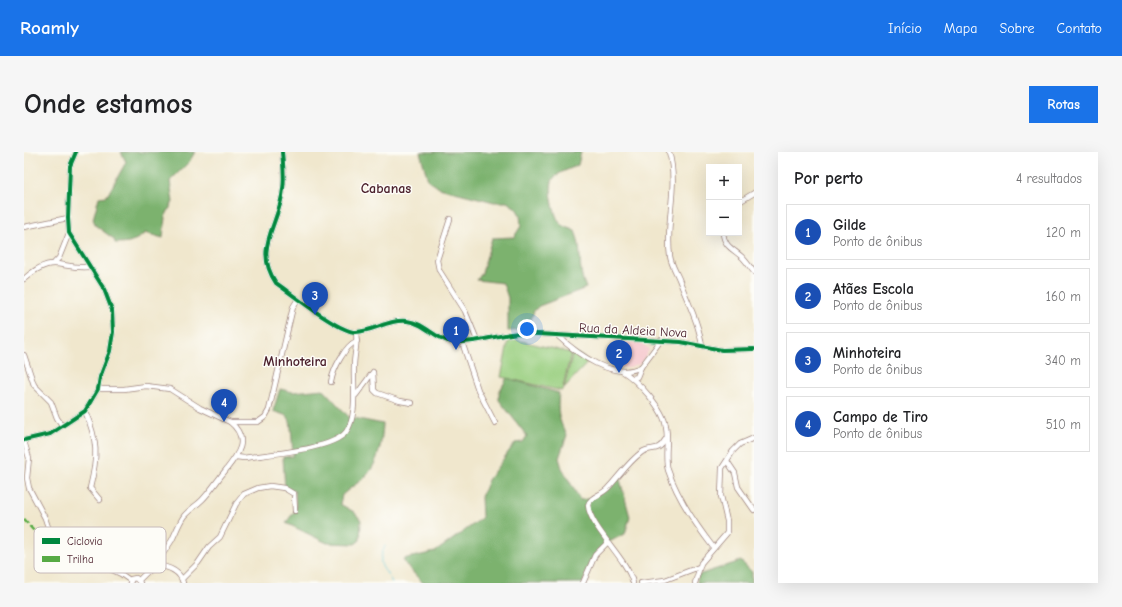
<!DOCTYPE html>
<html lang="pt">
<meta charset="utf-8">
<style>
:root{--surface:#fff;--page:#f6f6f6;--text:#202124;--muted:#757577;--line:#e0e0e0;--accent:#1a73e8}
body{margin:0;font-family:"Comic Neue",sans-serif;background:var(--page);color:var(--text)}
.controls{position:absolute;right:12px;top:12px;display:grid;overflow:hidden;border-radius:0px;box-shadow:0 4px 16px #0002}
.controls button{width:36px;height:36px;display:grid;place-items:center;padding:0;border:0;border-bottom:1px solid var(--line);background:var(--surface);color:var(--text);font:20px sans-serif}
.you{position:absolute;left:503px;top:177px;width:14px;height:14px;margin:-10px;border:3px solid #fff;border-radius:50%;background:#1a73e8;box-shadow:0 0 0 6px #1a73e833}
.badge{display:grid;place-items:center;width:26px;height:26px;border-radius:50%;background:var(--accent);color:#fff;font-size:13px;font-weight:700}
.pin{position:absolute;translate:-50% -33px;filter:drop-shadow(0 1px 2px #0008)}
.pin::after{content:'';position:absolute;top:21px;width:14px;height:12px;background:inherit;clip-path:polygon(0 0,100% 0,50% 100%)}
.list{margin:0;padding:0;list-style:none}
h2{display:flex;justify-content:space-between;align-items:center;height:52px;margin:0;padding:0 16px;font-size:17px}
h2 small{font-size:13px;font-weight:400;color:var(--muted)}
.list li{display:grid;grid-template-columns:26px 1fr auto;gap:12px;align-items:center;box-sizing:border-box;height:56px;margin:0 8px 8px;padding:0 8px;border:1px solid var(--line);border-radius:0px}
.list b{display:block;font-size:15px;white-space:nowrap}
.list p{margin:0;font-size:13px;white-space:nowrap;color:var(--muted)}
.list em{font-size:13px;font-style:normal;color:var(--muted)}
.map{position:relative;flex:none;width:730px;height:431px;overflow:hidden;border-radius:0px}
header{display:flex;align-items:center;gap:24px;box-sizing:border-box;height:56px;padding:0 20px;background:var(--accent);color:#fff}
header strong{font-size:19px}
nav{display:flex;gap:22px;margin-inline-start:auto;font-size:14px}
.intro{display:flex;align-items:center;justify-content:space-between;box-sizing:border-box;height:96px;padding:0 24px}
h1{margin:0;font-size:28px}
.button{padding:10px 18px;border-radius:0px;background:var(--accent);color:#fff;font-size:14px;font-weight:700}
main{display:flex;gap:24px;padding:0 24px}
aside{flex:1;background:var(--surface);border-radius:0px;box-shadow:0 4px 16px #0002}
.map>svg:first-child{display:block}
</style>
<header>
<strong>Roamly</strong>
<nav><a>Início</a><a>Mapa</a><a>Sobre</a><a>Contato</a></nav>
</header>
<div class="intro"><h1>Onde estamos</h1><a class="button">Rotas</a></div>
<main>
<div class="map">
<svg width="730" height="431" viewBox="0 0 730 431">
<rect width="100%" height="100%" fill="#fdfcf7"/>
<filter id="ink" filterUnits="userSpaceOnUse"><feTurbulence type="fractalNoise" baseFrequency=".025" numOctaves="2"/><feDisplacementMap in="SourceGraphic" scale="8" xChannelSelector="R" yChannelSelector="G"/><feConvolveMatrix kernelMatrix="1 2 1 2 8 2 1 2 1" color-interpolation-filters="sRGB"/></filter>
<filter id="wash" filterUnits="userSpaceOnUse"><feTurbulence type="fractalNoise" baseFrequency=".012" numOctaves="4" result="noise"/><feDisplacementMap in="SourceGraphic" scale="16" xChannelSelector="R" yChannelSelector="G"/><feGaussianBlur stdDeviation="0.9" result="paint"/><feColorMatrix in="noise" values="0 0 0 0 0 0 0 0 0 0 0 0 0 0 0 0 0 1.4 0 .05"/><feComposite in="paint" operator="in"/></filter>
<g filter="url(#wash)">
<rect width="100%" height="100%" fill="#f0e7cd"/>
<path fill="#f7cfd3" d="M597,190L617,191L626,197L616,212L605,216L595,215Z"/>
<g fill="#9acf80" stroke="#727756">
<path d="M485,186L547,201L538,239L477,225Z"/>
<path d="M549,199L565,209L540,236Z"/>
</g>
<g fill="#7bb26e" stroke="#62684c">
<path d="M97,0H171L165,10L146,29L149,50L141,65L139,86L121,81C111,90 104,91 91,91L90,87L72,74L69,67L75,45L83,44L102,10Z"/>
<path d="M396,0H557L554,13C547,17 534,20 529,27C524,35 530,66 537,72C541,75 547,77 551,79C560,100 552,114 562,136L515,154L510,159L503,178L484,179V146L479,131L453,128L458,121L468,86L490,85L497,74L496,63L492,56L483,50H470L415,36L404,28Z"/>
<path d="M483,226L535,241C533,257 534,269 543,283L535,306L538,316L556,348L570,346L595,324L606,365L601,382C573,395 568,401 559,431H399L382,413L379,407L411,400L454,369L458,365L457,345L464,328L491,291L499,290L503,284L475,248V240Z"/>
<path d="M256,237L269,240L299,237L325,265L359,272C358,289 355,309 343,323C336,330 326,336 318,343L316,352L330,360L337,368L336,388L331,392L303,391L262,371L272,357L271,339L261,337L259,305L269,304C268,296 268,269 264,265C260,262 253,261 249,259Z"/>
<path d="M717,409L728,420V431H673L674,423Z"/>
</g>
<g fill="none" stroke-linecap="round" stroke-linejoin="round">
<path stroke="#5ec8d9" stroke-width="1" d="M361,394C351,416 361,414 368,431"/>
</g>
</g>
<g filter="url(#ink)">
<g fill="none" stroke-linecap="round" stroke-linejoin="round">
<defs>
<g id="minor">
<path d="M258,0C259,12 261,25 259,37C256,72 228,96 252,131C268,142 316,181 332,180C350,179 365,167 383,169C400,171 408,184 424,189C444,194 474,182 496,181L657,190L698,198L730,197"/>
<path d="M645,0C655,34 641,70 646,104C647,112 652,120 655,127C663,149 675,171 678,194"/>
<path d="M715,50L730,41"/>
<path d="M426,67L413,108L415,118L441,159L453,188"/>
<path d="M0,75L44,66"/>
<path d="M699,81C700,94 709,97 718,105C722,109 726,115 730,120"/>
<path d="M31,110L35,106L45,81"/>
<path d="M0,127C30,101 33,117 65,115"/>
<path d="M533,183C553,202 589,229 617,215"/>
<path d="M438,190L454,238L471,271"/>
<path d="M0,203L10,233L27,250L33,266L38,273"/>
<path d="M598,219C613,228 640,257 642,275C645,289 640,304 644,318C653,345 672,373 689,395"/>
<path d="M609,226L613,225L617,215L635,191L636,188"/>
<path d="M307,230C309,218 321,193 333,189"/>
<path d="M74,237H100L122,234L146,237L176,256L206,270H234L241,265L245,258L269,155L274,147"/>
<path d="M332,243L349,220L350,238L353,241L376,249L388,251"/>
<path d="M61,259C74,289 74,304 66,336L76,348"/>
<path d="M0,288L26,282L61,259L74,237L76,225L86,199L89,180L88,158L80,137L45,81L44,66L46,14L52,0"/>
<path d="M0,289L5,306L3,326L5,336L21,366L27,384L44,397L97,422L107,429"/>
<path d="M212,305L220,306C243,302 308,298 322,280C334,264 329,232 330,214C330,202 334,192 332,180"/>
<path d="M703,309L711,321L714,335L730,358"/>
<path d="M130,413C142,414 156,418 159,431"/>
<path d="M158,427L174,411L185,395L196,385L212,352L220,342L234,336L246,334L260,336L270,342L271,359"/>
<path d="M115,428C128,416 139,403 148,388C152,380 155,371 160,364C166,357 172,354 178,348C185,341 191,332 197,324C211,306 229,289 206,270"/>
<path d="M106,431L107,427L112,426L116,431"/>
<path d="M559,431L571,403L584,390"/>
<path d="M609,431C603,406 566,376 564,353C566,345 577,343 583,337C594,326 604,310 618,300C627,294 634,301 641,288"/>
<path d="M617,431L641,428L675,415"/>
<path d="M671,431L677,411L703,381V369L697,344L698,316L709,299L716,292L730,286"/>
</g>
</defs>
<use href="#minor" stroke="#9d837c" stroke-width="6"/>
<use href="#minor" stroke="#fff" stroke-width="4.5"/>
<path stroke="#57aa44" stroke-width="3" stroke-dasharray="6 3" stroke-linecap="butt" d="M0,367C11,380 26,399 44,397"/>
<defs>
<g id="cycleway">
<path d="M258,0C259,12 261,25 259,37C256,72 228,96 252,131C268,142 316,181 332,180C350,179 365,167 383,169C400,171 408,184 424,189C444,194 474,182 496,181L657,190L698,198L730,197"/>
<path d="M0,288L26,282L61,259L74,237L76,225L86,199L89,180L88,158L80,137L45,81L44,66L46,14L52,0"/>
</g>
</defs>
<use href="#cycleway" stroke="#fdfcf7" stroke-width="6"/>
<use href="#cycleway" stroke="#00873e" stroke-width="4"/>
</g>
</g>
<g text-anchor="middle" dominant-baseline="central" stroke-width="3" stroke-linejoin="round" paint-order="stroke">
<g font-size="13" fill="#4a1f2b" stroke="#fdfcf7">
<text transform="translate(609 178) rotate(3)">Rua da Aldeia Nova</text>
</g>
<g font-size="14" font-weight="bold" fill="#4a1f2b" stroke="#fdfcf7">
<text x="362" y="36">Cabanas</text>
<text x="271" y="209">Minhoteira</text>
</g>
</g>
<rect x="10" y="375" width="132" height="46" rx="6" fill="#fdfcf7" stroke="#c7baba" stroke-width="1"/>
<rect x="18" y="386" width="18" height="6" fill="#00873e"/>
<rect x="18" y="404" width="18" height="6" fill="#57aa44"/>
<g font-size="11" fill="#4a1f2b">
<text x="43" y="393">Ciclovia</text>
<text x="43" y="411">Trilha</text>
</g>
</svg>
<div class="controls">
<button>+</button>
<button>−</button>
</div>
<div class="you"></div>
<div class="pin badge" style="left:432px;top:198px;background:#1a4fb4">1</div>
<div class="pin badge" style="left:595px;top:221px;background:#1a4fb4">2</div>
<div class="pin badge" style="left:291px;top:163px;background:#1a4fb4">3</div>
<div class="pin badge" style="left:200px;top:270px;background:#1a4fb4">4</div>
</div>
<aside>
<h2>Por perto<small>4 resultados</small></h2>
<ul class="list">
<li><span class="badge" style="background:#1a4fb4">1</span><div><b>Gilde</b><p>Ponto de ônibus</p></div><em>120 m</em></li>
<li><span class="badge" style="background:#1a4fb4">2</span><div><b>Atães Escola</b><p>Ponto de ônibus</p></div><em>160 m</em></li>
<li><span class="badge" style="background:#1a4fb4">3</span><div><b>Minhoteira</b><p>Ponto de ônibus</p></div><em>340 m</em></li>
<li><span class="badge" style="background:#1a4fb4">4</span><div><b>Campo de Tiro</b><p>Ponto de ônibus</p></div><em>510 m</em></li>
</ul>
</aside>
</main>
